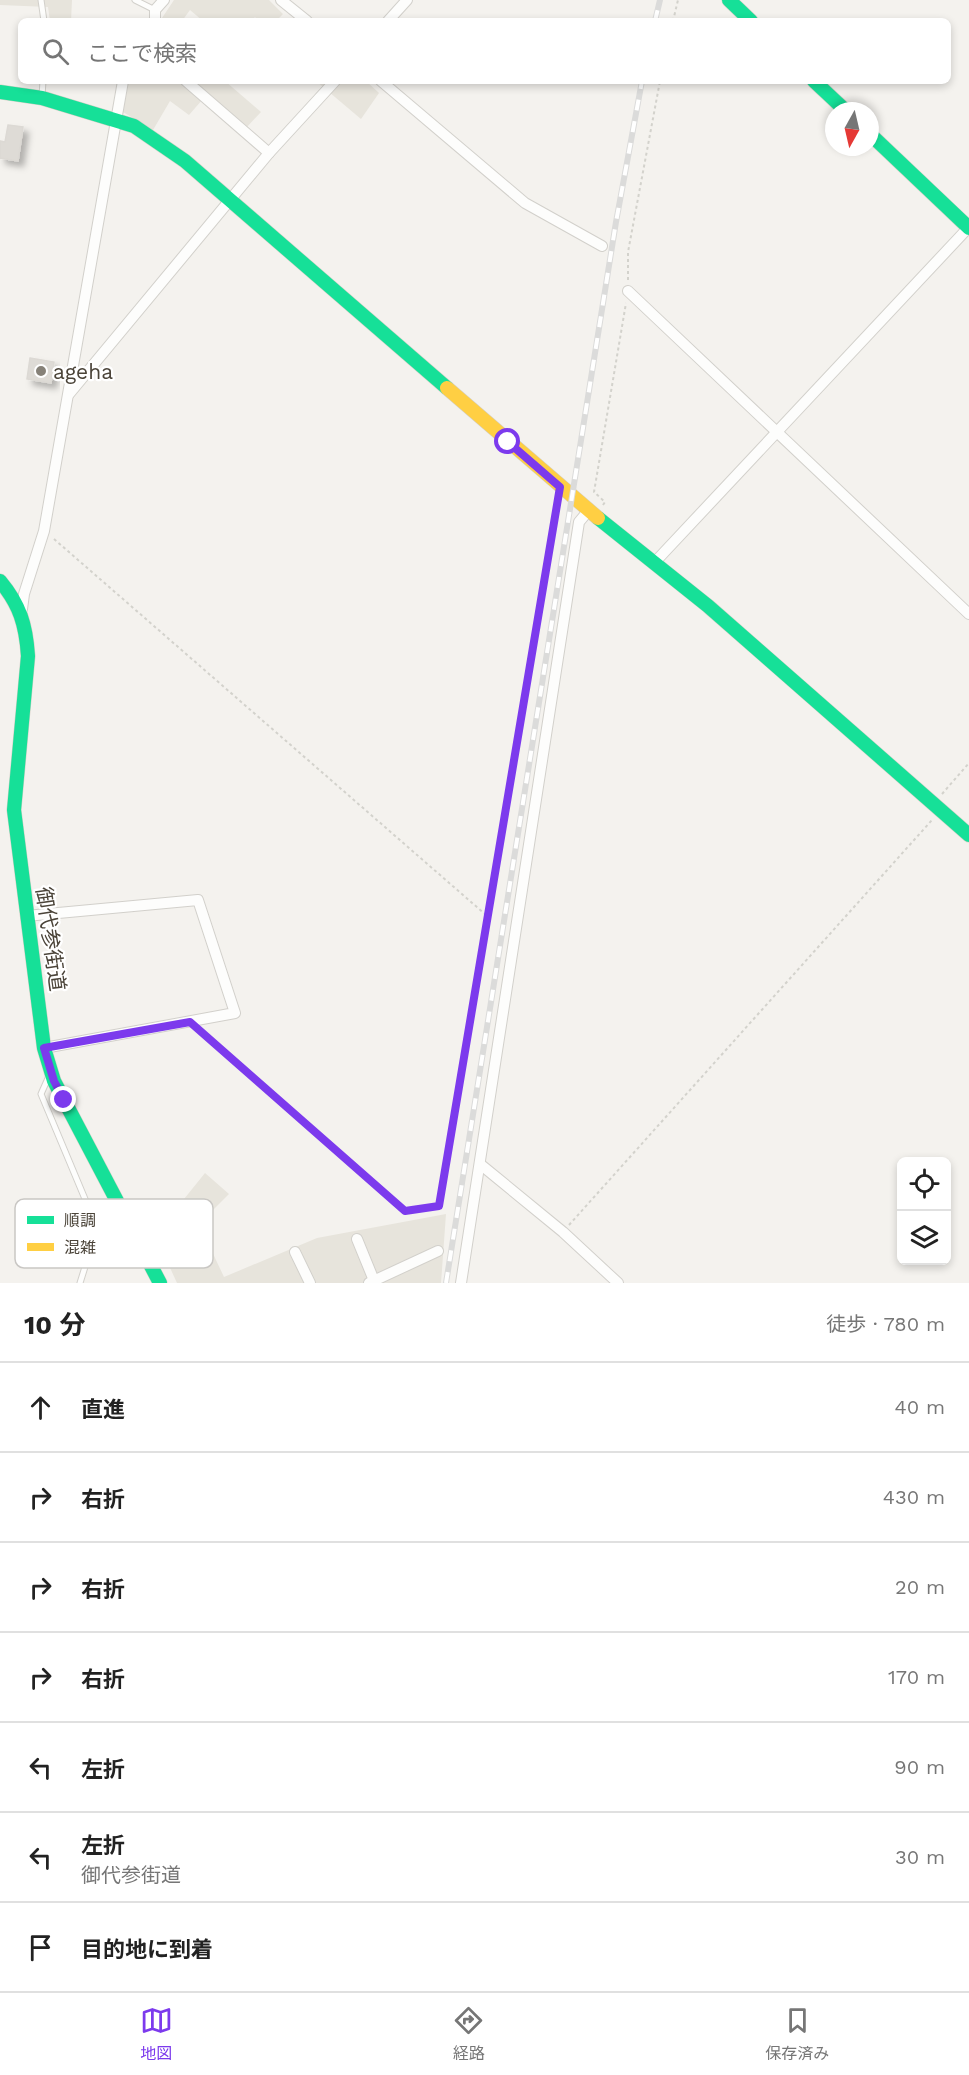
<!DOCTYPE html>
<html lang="ja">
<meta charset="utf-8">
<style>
:root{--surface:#fff;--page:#f6f6f6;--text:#222;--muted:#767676;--line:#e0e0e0;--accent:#7c3aed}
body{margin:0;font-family:"Work Sans","Noto Sans JP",sans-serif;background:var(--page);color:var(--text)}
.controls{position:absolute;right:18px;bottom:18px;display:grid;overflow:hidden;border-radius:9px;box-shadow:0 3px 9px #0003}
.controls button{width:54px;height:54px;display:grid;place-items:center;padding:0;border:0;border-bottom:2px solid var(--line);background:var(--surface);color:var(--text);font:30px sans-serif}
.compass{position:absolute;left:825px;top:102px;width:54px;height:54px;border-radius:50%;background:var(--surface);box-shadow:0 3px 9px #0003;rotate:188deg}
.stop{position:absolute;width:18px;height:18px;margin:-14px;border:4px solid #7c3aed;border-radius:50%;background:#fff}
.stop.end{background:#7c3aed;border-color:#fff;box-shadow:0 2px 6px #0008}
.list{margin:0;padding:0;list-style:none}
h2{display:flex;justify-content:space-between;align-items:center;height:78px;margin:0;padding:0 24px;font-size:26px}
h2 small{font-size:20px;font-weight:400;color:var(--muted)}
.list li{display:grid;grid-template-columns:39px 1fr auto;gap:18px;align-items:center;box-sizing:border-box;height:90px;padding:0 24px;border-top:2px solid var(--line)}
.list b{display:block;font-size:22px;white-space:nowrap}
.list p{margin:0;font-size:20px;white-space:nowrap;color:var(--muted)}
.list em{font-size:20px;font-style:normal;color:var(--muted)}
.icon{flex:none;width:33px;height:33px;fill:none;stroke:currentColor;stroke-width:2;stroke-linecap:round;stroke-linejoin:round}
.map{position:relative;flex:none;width:969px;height:1283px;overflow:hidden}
.search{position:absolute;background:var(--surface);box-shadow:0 3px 9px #0003;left:18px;right:18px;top:18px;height:66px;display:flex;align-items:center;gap:15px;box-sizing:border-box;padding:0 21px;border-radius:9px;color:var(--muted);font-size:22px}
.sheet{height:708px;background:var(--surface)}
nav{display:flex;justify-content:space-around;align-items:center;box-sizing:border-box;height:84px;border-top:2px solid var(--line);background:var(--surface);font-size:16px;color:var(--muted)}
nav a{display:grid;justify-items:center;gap:3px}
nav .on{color:var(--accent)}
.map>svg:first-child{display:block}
</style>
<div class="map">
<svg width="969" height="1283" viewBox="0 0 969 1283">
<defs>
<filter id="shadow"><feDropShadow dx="5.5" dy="5.5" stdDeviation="3" flood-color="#0004"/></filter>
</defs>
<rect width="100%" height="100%" fill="#f4f2ee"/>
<g fill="#e7e4dc">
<path d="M0,0H72L71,21H50L48,7L0,5Z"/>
<path d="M174,0H269L283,14L276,21H258L255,17L252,21H203L190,10L182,21H160Z"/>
<path d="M128,81H179L202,100L189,115L170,101L153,130L123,112Z"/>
<path d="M193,81H225L261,112L246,128Z"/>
<path d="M316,81H366L379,93L361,119Z"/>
<path d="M205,1173L229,1194L199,1224L224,1277L317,1238L446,1214L441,1283H177L155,1235Z"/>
</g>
<g fill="#dedbd6" stroke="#dcd9d4" stroke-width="1.5" filter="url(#shadow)">
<path d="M8,125L23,127L18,161L0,158V141L5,142Z"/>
<path d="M30,358L54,362L51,383L27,379Z"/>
</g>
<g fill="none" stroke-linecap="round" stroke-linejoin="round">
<defs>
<g id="lane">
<path d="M41,0L44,21"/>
<path d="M135,0L155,10"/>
<path d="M42,96L43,81"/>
<path d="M49,1076L41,1094L93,1218L94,1238L80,1283"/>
</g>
<g id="street">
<path d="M281,0L307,21"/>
<path d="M155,21V10L164,0"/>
<path d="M388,21L407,0"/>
<path d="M186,81L269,153"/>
<path d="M381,81L525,203L602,246"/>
<path d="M628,291L969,614"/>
<path d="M69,394L269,153L335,81"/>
<path d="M655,562L969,227"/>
<path d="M22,609L24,594L44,531L123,81"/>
<path d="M26,916L198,900L235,1013L44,1048"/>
<path d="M480,1164L563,1232L618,1283"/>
<path d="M357,1239L375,1283"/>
<path d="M295,1252L310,1283"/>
<path d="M369,1283L438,1251"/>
<path d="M461,1283L579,522L589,510"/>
</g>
<g id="fast">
<path d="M729,0L751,21"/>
<path d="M814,81L846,111"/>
<path d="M0,92L42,98L134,126L185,161L447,388"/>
<path d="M870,134L969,228"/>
<path d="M598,518L708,606L969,835"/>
<path d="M0,581C20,605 26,625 28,656L14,810L44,1048L54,1081L160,1283"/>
</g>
<path id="slow" d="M447,388L598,518"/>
</defs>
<use href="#lane" stroke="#d2d0cb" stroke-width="7"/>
<use href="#street" stroke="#d2d0cb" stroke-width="12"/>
<use href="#fast" stroke="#d3cfc5" stroke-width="15"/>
<use href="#slow" stroke="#d3cfc5" stroke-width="15"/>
<g stroke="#d3d2cc" stroke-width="2" stroke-dasharray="3 3" stroke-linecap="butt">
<path d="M673,21L678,0"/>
<path d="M628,280V252L660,81"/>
<path d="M603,505L605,502L594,492L626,303"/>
<path d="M54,539L486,915"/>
<path d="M942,794L969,763"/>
<path d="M199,1030L405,1211L439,1206L557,501"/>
<path d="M569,1225L932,820"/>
</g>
<use href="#lane" stroke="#fdfdfc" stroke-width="5"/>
<use href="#street" stroke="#fdfdfc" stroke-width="10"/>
<use href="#fast" stroke="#16e098" stroke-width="14"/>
<use href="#slow" stroke="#ffcf43" stroke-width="14"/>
<defs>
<g id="rail">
<path d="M655,21L660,0"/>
<path d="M446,1283L616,222L642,81"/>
</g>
</defs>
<use href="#rail" stroke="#dbdbda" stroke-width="6"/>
<use href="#rail" stroke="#fff" stroke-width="4" stroke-dasharray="11" stroke-linecap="butt"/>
</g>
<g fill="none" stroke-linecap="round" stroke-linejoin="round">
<path stroke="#7c3aed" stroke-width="8" d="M64,1100L54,1081L44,1048L190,1022L405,1211L439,1206L560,487L508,442"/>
</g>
<circle fill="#868178" stroke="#fff" stroke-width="2" cx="41" cy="371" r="6"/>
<g text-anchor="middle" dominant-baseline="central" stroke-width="4.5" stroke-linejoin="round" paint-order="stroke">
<g font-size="21" fill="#4b4439" stroke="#fff" text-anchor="start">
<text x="53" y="371">ageha</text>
</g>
<g font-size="21" fill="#4b4439" stroke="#fff">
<text transform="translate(51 939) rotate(82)">御代参街道</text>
</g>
</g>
<rect x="15" y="1199" width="198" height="69" rx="9" fill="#fff" stroke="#c9c7c4" stroke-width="1.5"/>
<rect x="27" y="1216" width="27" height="8" fill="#16e098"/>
<rect x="27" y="1243" width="27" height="8" fill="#ffcf43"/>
<g font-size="16" fill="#4b4439">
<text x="64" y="1226">順調</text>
<text x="64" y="1253">混雑</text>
</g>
</svg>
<div class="controls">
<button><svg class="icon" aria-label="locate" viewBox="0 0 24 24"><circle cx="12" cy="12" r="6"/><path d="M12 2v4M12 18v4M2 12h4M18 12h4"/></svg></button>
<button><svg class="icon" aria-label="layers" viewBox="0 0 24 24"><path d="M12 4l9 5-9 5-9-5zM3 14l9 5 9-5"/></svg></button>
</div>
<svg class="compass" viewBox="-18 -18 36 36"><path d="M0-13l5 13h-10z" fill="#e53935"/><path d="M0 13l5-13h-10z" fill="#767676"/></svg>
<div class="stop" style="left:508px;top:442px"></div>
<div class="stop end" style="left:64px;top:1100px"></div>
<div class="search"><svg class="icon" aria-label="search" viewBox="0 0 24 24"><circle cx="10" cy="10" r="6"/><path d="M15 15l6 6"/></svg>ここで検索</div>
</div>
<section class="sheet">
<h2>10 分<small>徒歩 · 780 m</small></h2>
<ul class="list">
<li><svg class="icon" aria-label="ahead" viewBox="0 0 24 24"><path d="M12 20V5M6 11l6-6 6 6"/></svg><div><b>直進</b></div><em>40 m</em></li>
<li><svg class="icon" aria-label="right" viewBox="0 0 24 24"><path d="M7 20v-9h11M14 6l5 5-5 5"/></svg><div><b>右折</b></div><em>430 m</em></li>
<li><svg class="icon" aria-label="right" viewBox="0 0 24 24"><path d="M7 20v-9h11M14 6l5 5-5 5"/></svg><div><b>右折</b></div><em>20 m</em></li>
<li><svg class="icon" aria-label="right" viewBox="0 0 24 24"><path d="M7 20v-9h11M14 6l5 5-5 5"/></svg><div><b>右折</b></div><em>170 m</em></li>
<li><svg class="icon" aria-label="left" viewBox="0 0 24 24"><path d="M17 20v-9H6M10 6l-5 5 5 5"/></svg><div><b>左折</b></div><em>90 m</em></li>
<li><svg class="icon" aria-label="left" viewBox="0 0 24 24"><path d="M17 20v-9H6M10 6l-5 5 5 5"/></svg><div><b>左折</b><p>御代参街道</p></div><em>30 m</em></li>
<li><svg class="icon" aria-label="arrive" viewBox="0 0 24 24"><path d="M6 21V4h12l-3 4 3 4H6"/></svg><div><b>目的地に到着</b></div></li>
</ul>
</section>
<nav>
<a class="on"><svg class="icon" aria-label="map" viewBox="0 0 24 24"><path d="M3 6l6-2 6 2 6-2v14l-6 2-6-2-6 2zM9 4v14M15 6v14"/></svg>地図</a>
<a><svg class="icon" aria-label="directions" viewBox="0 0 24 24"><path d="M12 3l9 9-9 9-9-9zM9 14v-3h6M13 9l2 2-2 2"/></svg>経路</a>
<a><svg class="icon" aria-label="saved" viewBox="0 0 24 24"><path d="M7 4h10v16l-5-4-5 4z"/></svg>保存済み</a>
</nav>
